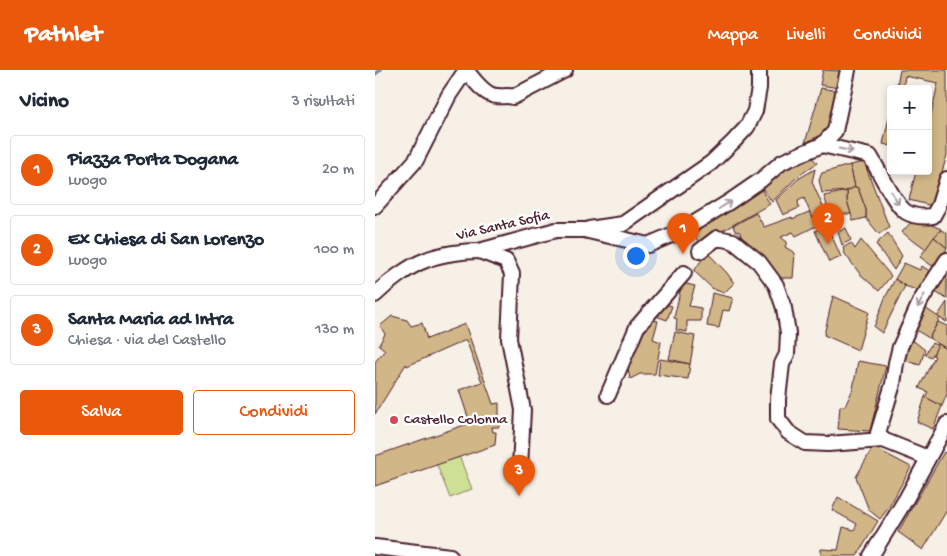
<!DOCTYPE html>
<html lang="it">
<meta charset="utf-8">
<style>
:root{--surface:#fff;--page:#f2f2f3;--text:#1f2937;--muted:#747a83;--line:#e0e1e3;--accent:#ea580c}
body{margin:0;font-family:"Gochi Hand",sans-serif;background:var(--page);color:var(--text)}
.controls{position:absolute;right:15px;top:15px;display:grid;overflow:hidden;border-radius:5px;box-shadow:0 2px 8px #0003}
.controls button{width:45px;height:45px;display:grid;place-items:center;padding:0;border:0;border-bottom:1px solid var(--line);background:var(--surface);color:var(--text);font:25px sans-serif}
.you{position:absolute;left:260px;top:185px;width:18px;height:18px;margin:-12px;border:4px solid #fff;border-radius:50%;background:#1a73e8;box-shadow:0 0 0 8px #1a73e833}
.badge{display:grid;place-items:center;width:32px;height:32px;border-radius:50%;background:var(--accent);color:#fff;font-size:16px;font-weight:700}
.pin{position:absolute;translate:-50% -41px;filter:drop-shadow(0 1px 2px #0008)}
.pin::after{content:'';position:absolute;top:26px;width:18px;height:15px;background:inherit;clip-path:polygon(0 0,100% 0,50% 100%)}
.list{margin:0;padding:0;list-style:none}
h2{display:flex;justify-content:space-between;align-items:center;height:65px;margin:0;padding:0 20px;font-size:21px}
h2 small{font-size:16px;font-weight:400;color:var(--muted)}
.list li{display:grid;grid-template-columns:32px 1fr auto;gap:15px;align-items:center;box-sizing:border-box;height:70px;margin:0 10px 10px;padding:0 10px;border:1px solid var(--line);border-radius:5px}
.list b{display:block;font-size:19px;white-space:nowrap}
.list p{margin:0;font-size:16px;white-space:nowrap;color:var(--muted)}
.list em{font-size:16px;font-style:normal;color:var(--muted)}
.actions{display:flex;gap:10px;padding:15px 20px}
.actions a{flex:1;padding:11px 0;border:1px solid var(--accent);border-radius:5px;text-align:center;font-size:18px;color:var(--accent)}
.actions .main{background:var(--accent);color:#fff}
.map{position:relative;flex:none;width:572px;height:486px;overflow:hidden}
header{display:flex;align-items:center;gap:30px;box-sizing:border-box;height:70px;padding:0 25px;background:var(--accent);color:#fff}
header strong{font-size:24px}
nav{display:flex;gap:28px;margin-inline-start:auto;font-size:18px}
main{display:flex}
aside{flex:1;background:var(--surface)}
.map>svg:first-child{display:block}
</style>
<header>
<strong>Pathlet</strong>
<nav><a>Mappa</a><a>Livelli</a><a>Condividi</a></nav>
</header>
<main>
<aside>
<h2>Vicino<small>3 risultati</small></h2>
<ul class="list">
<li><span class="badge">1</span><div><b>Piazza Porta Dogana</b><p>Luogo</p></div><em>20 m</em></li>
<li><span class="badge">2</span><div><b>Ex Chiesa di San Lorenzo</b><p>Luogo</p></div><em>100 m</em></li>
<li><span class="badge">3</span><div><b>Santa Maria ad Intra</b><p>Chiesa · via del Castello</p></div><em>130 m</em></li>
</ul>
<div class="actions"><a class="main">Salva</a><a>Condividi</a></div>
</aside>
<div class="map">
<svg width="572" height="486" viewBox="0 0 572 486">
<rect width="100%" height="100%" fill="#f6f0e7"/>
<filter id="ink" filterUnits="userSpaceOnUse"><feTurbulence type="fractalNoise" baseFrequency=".02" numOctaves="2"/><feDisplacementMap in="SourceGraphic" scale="10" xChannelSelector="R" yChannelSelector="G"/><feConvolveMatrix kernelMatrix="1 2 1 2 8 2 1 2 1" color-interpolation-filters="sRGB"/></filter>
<g filter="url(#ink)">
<path fill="#cde094" stroke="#8c8060" d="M81,378L97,419L75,428L59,388Z"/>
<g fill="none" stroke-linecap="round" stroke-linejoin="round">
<path stroke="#7884a2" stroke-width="4" d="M0,4L5,0"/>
</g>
<g fill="#d1b687" stroke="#4a1f2b">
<path d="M448,0L467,1L464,18L445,15Z"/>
<path d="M525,0H572V85L557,136L534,130L541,101H553V58L563,13L530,6L528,19H521Z"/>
<path d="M446,18L463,21L454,61L430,73Z"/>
<path d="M516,39V76L508,74Z"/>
<path d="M433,83L442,93L422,107L397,132L387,118L419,89Z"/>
<path d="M489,92L514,157L504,164L491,148V140L483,118L480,117L475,95Z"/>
<path d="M475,95L480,117L472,121L447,123L444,110L447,103Z"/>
<path d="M440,99L437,112L450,141L437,147L429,128L423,131L424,138L408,145L401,130L423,109Z"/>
<path d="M480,117L483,118L491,140V148L478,151L472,131V121Z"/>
<path d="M386,119L395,134L340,165L324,172L313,159Z"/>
<path d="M472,121V131L476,144H466L464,139L454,142L449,126Z"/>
<path d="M434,142L443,155L421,166L418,162L406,167L412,172L410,177L420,183L418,208H399L391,188L367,171L365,162L360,161L358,156L381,143L389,157L417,147V149Z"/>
<path d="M540,148L566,159L551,179L540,171L539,172L527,162Z"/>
<path d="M452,155L466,187L454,192L440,161Z"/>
<path d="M471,158L476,170L467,175L463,162Z"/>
<path d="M566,160L572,163V178L559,167Z"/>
<path d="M513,163L527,186L519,200L501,174Z"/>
<path d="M559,167L572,178L560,198L545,187Z"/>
<path d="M486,170L516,206L504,221L485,204L470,184L468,178L476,173L480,179Z"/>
<path d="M332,182L352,203L359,213L349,223L338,219L319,201Z"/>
<path d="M529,193L545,200L547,196L556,202L544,221L530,216L520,209Z"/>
<path d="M572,200V229L560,222Z"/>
<path d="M520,209L530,216L507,263L499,257L510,228Z"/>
<path d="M307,213L320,216L314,236L326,238V251H312V262L301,260L302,249L299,248Z"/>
<path d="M337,223L358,228L354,241L348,240L344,258L332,256Z"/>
<path d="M458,226L494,242L483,280L449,265Z"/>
<path d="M572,232V252L562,247Z"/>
<path d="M286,233L297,236L292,250L281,246L277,243Z"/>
<path d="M547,236L565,248L554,268L534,256Z"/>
<path d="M17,246L32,250L36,256L47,253L52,269L90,254L118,334L124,333V357H117L118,362H121L120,375L0,416V386L95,353L84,320L107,312L91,270L32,296L31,294L0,344V292L10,280L4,275L10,264L5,256Z"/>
<path d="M272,249L283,251L278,269L286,272L280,304H265L255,309L253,299L265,256Z"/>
<path d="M563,252L572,256V279L554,268Z"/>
<path d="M300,262L320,266L315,294L294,289Z"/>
<path d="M531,269L540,272L550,280L545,295L525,289Z"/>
<path d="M557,273L563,276L556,287L550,284Z"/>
<path d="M563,274L572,279V324L567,336L550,327L553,322L544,318L560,286L558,285Z"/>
<path d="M285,289L315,294L313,309L283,305Z"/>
<path d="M483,291L511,296L495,361L463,359L465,336H470L478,319Z"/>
<path d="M550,327L567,336L558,359L542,352Z"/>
<path d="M498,377L536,397L514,437L505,449L494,440L481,407Z"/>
<path d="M569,382L572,384V440L548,480L523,462Z"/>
<path d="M463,427L503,451L482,486H446V479L463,480L468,457L479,460L482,454L457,440Z"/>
</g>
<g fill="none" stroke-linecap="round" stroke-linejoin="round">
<defs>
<g id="minor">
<path d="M91,0C98,9 110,26 122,26C128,27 132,25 138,27L190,0"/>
<path d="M447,75L495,86C503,99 520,135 531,142C539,147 549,147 558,146L564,135L572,109"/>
<path d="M0,136L41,90L74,25L91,0"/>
<path d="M214,159L248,154L336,93L358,72L372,57L380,41L384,18V0"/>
<path d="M104,181L131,191L137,204L134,269L148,340L145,397"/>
<path d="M325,181L342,168L358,171L384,192L401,215L409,238L413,263L412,284L407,294L403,329V349L413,362L430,373L453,374L508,370L553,388"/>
<path d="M0,225C12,213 34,196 51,190C65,184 89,181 104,181L181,160H209L273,175L308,160L354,132L386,110L407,92L447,75L460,61L473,0"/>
<path d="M233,325L262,257L309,203"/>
<path d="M508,370L503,363L518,314L521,293L525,277L546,230L572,190"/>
<path d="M0,477L75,486"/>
<path d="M496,486L531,429L572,354"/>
</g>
</defs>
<use href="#minor" stroke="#4a1f2b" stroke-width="18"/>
<use href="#minor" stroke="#fff" stroke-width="14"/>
</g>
<defs><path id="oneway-shaft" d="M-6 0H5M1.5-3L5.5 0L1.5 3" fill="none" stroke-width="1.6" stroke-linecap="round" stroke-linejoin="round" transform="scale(1.25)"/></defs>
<g stroke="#ae9aa0">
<use href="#oneway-shaft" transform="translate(471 80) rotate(12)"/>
<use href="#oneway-shaft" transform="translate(520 128) rotate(59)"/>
<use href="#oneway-shaft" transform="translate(350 135) rotate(-32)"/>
<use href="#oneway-shaft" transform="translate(546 231) rotate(118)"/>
</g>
</g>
<circle fill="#d1495b" stroke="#fff" stroke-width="2" cx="19" cy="350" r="5"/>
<g text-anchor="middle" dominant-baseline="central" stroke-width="4.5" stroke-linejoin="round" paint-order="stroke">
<g font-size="15" fill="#4a1f2b" stroke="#fff">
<text transform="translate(128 156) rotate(-13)">Via Santa Sofia</text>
</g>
<g font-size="15" fill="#4a1f2b" stroke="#fff" text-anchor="start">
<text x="29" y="350">Castello Colonna</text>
</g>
</g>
</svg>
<div class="controls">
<button>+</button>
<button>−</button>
</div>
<div class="you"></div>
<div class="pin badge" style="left:308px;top:184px">1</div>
<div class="pin badge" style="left:453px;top:174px">2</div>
<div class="pin badge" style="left:144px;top:426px">3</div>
</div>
</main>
